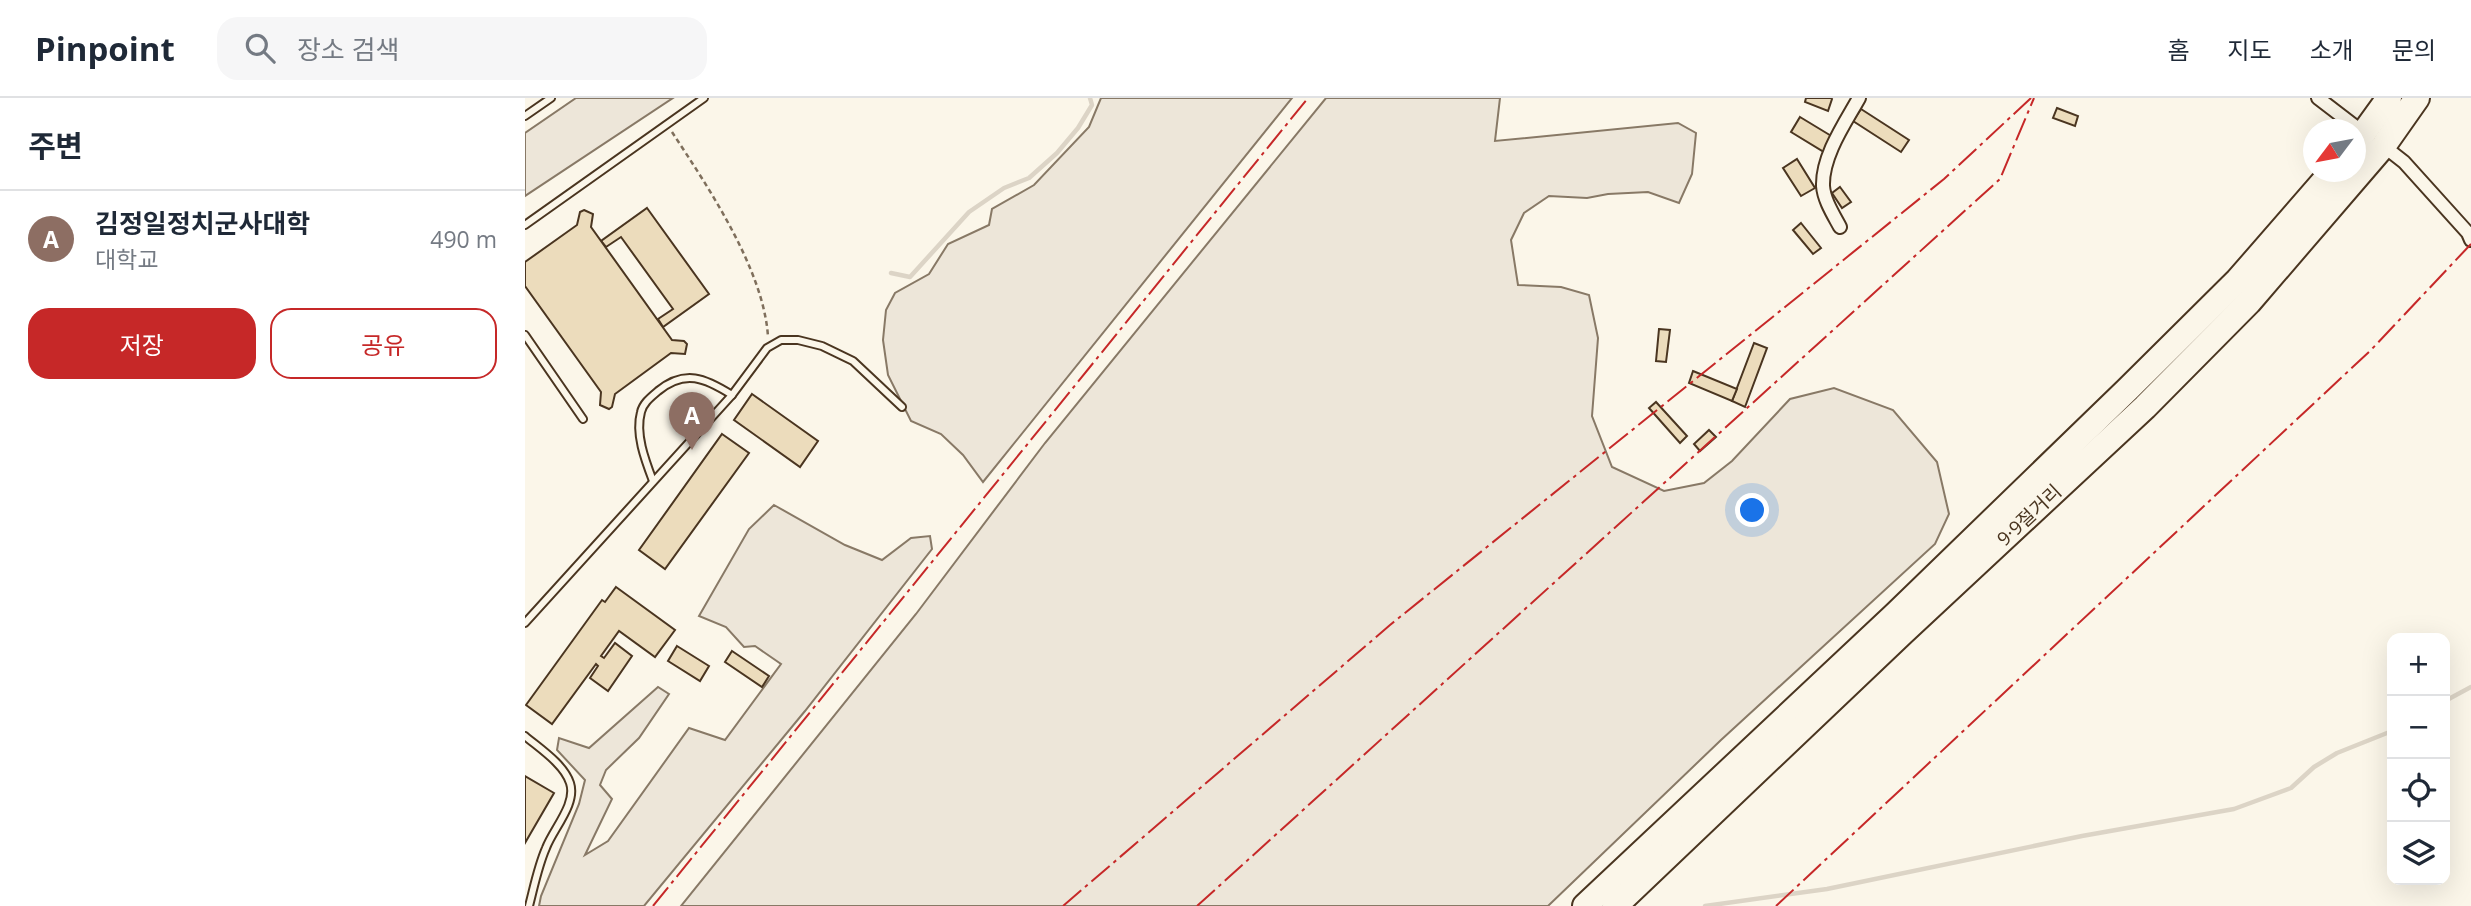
<!DOCTYPE html>
<html lang="ko">
<meta charset="utf-8">
<style>
:root{--surface:#fff;--page:#f6f6f7;--text:#1f2937;--muted:#747a83;--line:#e0e1e3;--accent:#c62828}
body{margin:0;font-family:"Open Sans","Noto Sans KR",sans-serif;background:var(--page);color:var(--text)}
.controls{position:absolute;right:21px;bottom:21px;display:grid;overflow:hidden;border-radius:14px;box-shadow:0 7px 28px #0002}
.controls button{width:63px;height:63px;display:grid;place-items:center;padding:0;border:0;border-bottom:2px solid var(--line);background:var(--surface);color:var(--text);font:35px sans-serif}
.compass{position:absolute;left:1778px;top:21px;width:63px;height:63px;border-radius:50%;background:var(--surface);box-shadow:0 7px 28px #0002;rotate:238deg}
.you{position:absolute;left:1228px;top:413px;width:24px;height:24px;margin:-18px;border:5px solid #fff;border-radius:50%;background:#1a73e8;box-shadow:0 0 0 10px #1a73e833}
.badge{display:grid;place-items:center;width:46px;height:46px;border-radius:50%;background:var(--accent);color:#fff;font-size:23px;font-weight:700}
.pin{position:absolute;translate:-50% -58px;filter:drop-shadow(0 2px 4px #0008)}
.pin::after{content:'';position:absolute;top:37px;width:24px;height:21px;background:inherit;clip-path:polygon(0 0,100% 0,50% 100%)}
.list{margin:0;padding:0;list-style:none}
h2{display:flex;justify-content:space-between;align-items:center;height:91px;margin:0;padding:0 28px;font-size:30px}
h2 small{font-size:23px;font-weight:400;color:var(--muted)}
.list li{display:grid;grid-template-columns:46px 1fr auto;gap:21px;align-items:center;box-sizing:border-box;height:98px;padding:0 28px;border-top:2px solid var(--line)}
.list b{display:block;font-size:26px;white-space:nowrap}
.list p{margin:0;font-size:23px;white-space:nowrap;color:var(--muted)}
.list em{font-size:23px;font-style:normal;color:var(--muted)}
.actions{display:flex;gap:14px;padding:21px 28px}
.actions a{flex:1;padding:16px 0;border:2px solid var(--accent);border-radius:21px;text-align:center;font-size:24px;color:var(--accent)}
.actions .main{background:var(--accent);color:#fff}
.icon{flex:none;width:38px;height:38px;fill:none;stroke:currentColor;stroke-width:2;stroke-linecap:round;stroke-linejoin:round}
.map{position:relative;flex:none;width:1946px;height:808px;overflow:hidden}
header{display:flex;align-items:center;gap:42px;box-sizing:border-box;height:98px;padding:0 35px;background:var(--surface);border-bottom:2px solid var(--line)}
header strong{font-size:33px}
nav{display:flex;gap:38px;margin-inline-start:auto;font-size:24px}
.search{width:490px;height:63px;background:var(--page);display:flex;align-items:center;gap:18px;box-sizing:border-box;padding:0 24px;border-radius:21px;color:var(--muted);font-size:26px}
main{display:flex}
aside{flex:1;background:var(--surface)}
.map>svg:first-child{display:block}
</style>
<header>
<strong>Pinpoint</strong>
<div class="search"><svg class="icon" aria-label="search" viewBox="0 0 24 24"><circle cx="10" cy="10" r="6"/><path d="M15 15l6 6"/></svg>장소 검색</div>
<nav><a>홈</a><a>지도</a><a>소개</a><a>문의</a></nav>
</header>
<main>
<aside>
<h2>주변<small></small></h2>
<ul class="list">
<li><span class="badge" style="background:#8d6e63">A</span><div><b>김정일정치군사대학</b><p>대학교</p></div><em>490 m</em></li>
</ul>
<div class="actions"><a class="main">저장</a><a>공유</a></div>
</aside>
<div class="map">
<svg width="1946" height="808" viewBox="0 0 1946 808">
<rect width="100%" height="100%" fill="#fbf6e9"/>
<g fill="#ede6d9" stroke="#887966" stroke-width="2">
<path d="M51,0H148L0,98V35Z"/>
<path d="M576,0H767L458,384L438,357L416,336L386,323L363,277L358,242L361,212L370,195L404,176L423,146L464,127L467,111L509,87L564,29Z"/>
<path d="M801,0H975L970,43L1153,25L1171,35L1167,76L1154,105L1123,94L1083,96L1062,100L1024,98L999,115L986,142L993,187L1036,189L1064,197L1073,240L1067,318L1087,369L1139,393L1179,385L1207,363L1265,301L1309,290L1368,312L1412,364L1424,416L1410,446L1196,642L1023,808H156L391,516L520,345Z"/>
<path d="M249,407L320,447L357,462L386,440L405,438L407,451L280,613L119,808H14L16,798L54,706L60,682L32,652L34,640L64,650L133,589L144,596L114,640L81,672L75,687L87,701L60,757L83,743L164,630L200,642L256,566L230,548L219,549L201,529L174,518L224,431Z"/>
</g>
<g fill="none" stroke-linecap="round" stroke-linejoin="round">
<g stroke="#dcd4c6" stroke-width="4.5">
<path d="M366,175L385,179L444,114L479,90L504,80L532,55L553,30L567,7L565,0"/>
<path d="M1920,603L1946,589"/>
<path d="M1180,808L1302,791L1557,738L1709,711L1766,690L1789,669L1812,655L1867,633"/>
</g>
</g>
<g fill="#ecdcbc" stroke="#4a3520" stroke-width="2">
<path d="M1281,0H1306L1307,1L1303,13L1280,4Z"/>
<path d="M1532,10L1553,18L1550,28L1528,20Z"/>
<path d="M1336,11L1384,42L1376,54L1328,23Z"/>
<path d="M1275,19L1308,39L1299,54L1266,34Z"/>
<path d="M1272,61L1290,90L1276,98L1258,70Z"/>
<path d="M1315,89L1326,104L1317,110L1307,95Z"/>
<path d="M122,110L184,196L138,229L133,221L148,211L96,139L81,149L76,143Z"/>
<path d="M59,112L68,116L66,129L147,242L159,243L162,246L160,256L146,255L90,296L87,309L84,311L75,307L76,294L0,188V164L52,127L55,114Z"/>
<path d="M1276,125L1296,150L1288,156L1268,132Z"/>
<path d="M1134,231L1145,232L1141,264L1131,263Z"/>
<path d="M1229,245L1242,250L1220,309L1207,303Z"/>
<path d="M1168,273L1212,291L1207,303L1164,285Z"/>
<path d="M227,296L293,343L275,369L209,322Z"/>
<path d="M1131,304L1162,338L1155,345L1124,310Z"/>
<path d="M1184,332L1191,339L1175,353L1169,346Z"/>
<path d="M197,336L224,355L140,471L114,452Z"/>
<path d="M91,489L150,532L130,559L94,533L76,558L79,560L90,545L107,558L83,593L65,580L73,568L71,566L27,626L1,607L77,502L80,504Z"/>
<path d="M152,548L184,568L175,583L143,563Z"/>
<path d="M207,553L244,578L237,589L200,564Z"/>
<path d="M0,678L29,695L0,745Z"/>
</g>
<g fill="none" stroke-linecap="round" stroke-linejoin="round">
<defs>
<g id="lane">
<path d="M0,18L26,0"/>
<path d="M0,127L179,0"/>
<path d="M0,237L58,321"/>
<path d="M128,383C120,362 110,336 116,314C118,305 126,299 133,293C160,271 180,280 207,297"/>
<path d="M0,525L207,297L242,250L256,242H273L297,248L328,263L377,309"/>
<path d="M0,638C14,650 39,666 45,685C52,706 28,731 21,750C13,768 9,789 4,808"/>
</g>
<g id="street">
<path d="M1793,0L1840,36"/>
<path d="M1856,46L1879,64L1943,135L1946,142"/>
<path d="M1315,129C1308,116 1299,102 1298,88C1297,58 1320,25 1334,0"/>
</g>
<g id="highway">
<path d="M1830,47L1864,0"/>
<path d="M1060,808L1371,516L1602,292L1713,182L1807,74"/>
<path d="M1090,808L1377,535L1620,309L1724,204L1859,47L1892,0"/>
</g>
</defs>
<use href="#lane" stroke="#4a3520" stroke-width="10"/>
<use href="#street" stroke="#4a3520" stroke-width="16"/>
<use href="#highway" stroke="#4a3520" stroke-width="28"/>
<path stroke="#7f6f5c" stroke-width="2.5" stroke-dasharray="5 3.5" stroke-linecap="butt" d="M147,34C183,89 239,172 243,239"/>
<use href="#lane" stroke="#fbf6e9" stroke-width="6"/>
<use href="#street" stroke="#fbf6e9" stroke-width="12"/>
<use href="#highway" stroke="#fbf6e9" stroke-width="24"/>
<g stroke="#c62828" stroke-width="2" stroke-dasharray="24 5 3.5 5" stroke-linecap="butt">
<path d="M128,808L783,0"/>
<path d="M538,808L865,527L1419,81L1506,0"/>
<path d="M672,808L1475,81L1509,0"/>
<path d="M1251,808L1846,252L1946,146"/>
</g>
</g>
<g text-anchor="middle" dominant-baseline="central" stroke-width="5" stroke-linejoin="round" paint-order="stroke">
<g font-size="19" fill="#4a3520" stroke="#fbf6e9">
<text transform="translate(1504 417) rotate(-43)">9·9절거리</text>
</g>
</g>
</svg>
<div class="controls">
<button>+</button>
<button>−</button>
<button><svg class="icon" aria-label="locate" viewBox="0 0 24 24"><circle cx="12" cy="12" r="6"/><path d="M12 2v4M12 18v4M2 12h4M18 12h4"/></svg></button>
<button><svg class="icon" aria-label="layers" viewBox="0 0 24 24"><path d="M12 4l9 5-9 5-9-5zM3 14l9 5 9-5"/></svg></button>
</div>
<svg class="compass" viewBox="-18 -18 36 36"><path d="M0-13l5 13h-10z" fill="#e53935"/><path d="M0 13l5-13h-10z" fill="#747a83"/></svg>
<div class="you"></div>
<div class="pin badge" style="left:167px;top:352px;background:#8d6e63">A</div>
</div>
</main>
